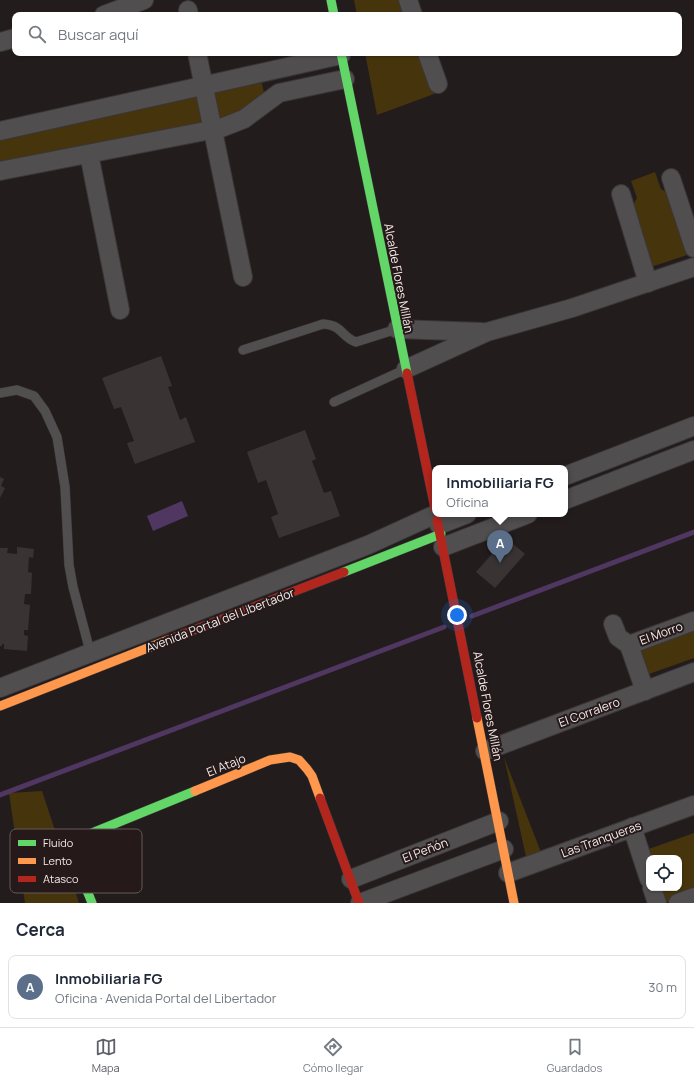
<!DOCTYPE html>
<html lang="es">
<meta charset="utf-8">
<style>
:root{--surface:#fff;--page:#f6f6f7;--text:#1f2937;--muted:#747a83;--line:#e0e1e3;--accent:#5e6068}
body{margin:0;font-family:Manrope,sans-serif;background:var(--page);color:var(--text)}
.controls{position:absolute;right:12px;bottom:12px;display:grid;overflow:hidden;border-radius:8px;box-shadow:0 1px 3px #0004}
.controls button{width:36px;height:36px;display:grid;place-items:center;padding:0;border:0;border-bottom:1px solid var(--line);background:var(--surface);color:var(--text);font:20px sans-serif}
.you{position:absolute;left:457px;top:615px;width:14px;height:14px;margin:-10px;border:3px solid #fff;border-radius:50%;background:#1a73e8;box-shadow:0 0 0 6px #1a73e833}
.badge{display:grid;place-items:center;width:26px;height:26px;border-radius:50%;background:var(--accent);color:#fff;font-size:13px;font-weight:700}
.pin{position:absolute;translate:-50% -33px;filter:drop-shadow(0 1px 2px #0008)}
.pin::after{content:'';position:absolute;top:21px;width:14px;height:12px;background:inherit;clip-path:polygon(0 0,100% 0,50% 100%)}
.popup{position:absolute;left:432px;top:465px;width:136px;height:52px;box-sizing:border-box;display:grid;place-content:center;border-radius:8px;background:var(--surface);filter:drop-shadow(0 1px 3px #0005);font-size:13px;white-space:nowrap;color:var(--muted)}
.popup b{font-size:15px;color:var(--text)}
.popup::after{content:'';position:absolute;left:50%;top:100%;margin-left:-8px;border:8px solid transparent;border-top-color:var(--surface)}
.list{margin:0;padding:0;list-style:none}
h2{display:flex;justify-content:space-between;align-items:center;height:52px;margin:0;padding:0 16px;font-size:17px}
h2 small{font-size:13px;font-weight:400;color:var(--muted)}
.list li{display:grid;grid-template-columns:26px 1fr auto;gap:12px;align-items:center;box-sizing:border-box;height:64px;margin:0 8px 8px;padding:0 8px;border:1px solid var(--line);border-radius:8px}
.list b{display:block;font-size:15px;white-space:nowrap}
.list p{margin:0;font-size:13px;white-space:nowrap;color:var(--muted)}
.list em{font-size:13px;font-style:normal;color:var(--muted)}
.icon{flex:none;width:22px;height:22px;fill:none;stroke:currentColor;stroke-width:2;stroke-linecap:round;stroke-linejoin:round}
.map{position:relative;flex:none;width:694px;height:903px;overflow:hidden}
.search{position:absolute;background:var(--surface);box-shadow:0 1px 3px #0004;left:12px;right:12px;top:12px;height:44px;display:flex;align-items:center;gap:10px;box-sizing:border-box;padding:0 14px;border-radius:8px;color:var(--muted);font-size:15px}
.sheet{height:124px;background:var(--surface)}
nav{display:flex;justify-content:space-around;align-items:center;box-sizing:border-box;height:56px;border-top:1px solid var(--line);background:var(--surface);font-size:11px;color:var(--muted)}
nav a{display:grid;justify-items:center;gap:2px}
nav .on{color:var(--accent)}
.map>svg:first-child{display:block}
</style>
<div class="map">
<svg width="694" height="903" viewBox="0 0 694 903">
<rect width="100%" height="100%" fill="#231c1d"/>
<g fill="#46340d">
<path d="M354,0H401L407,15H357Z"/>
<path d="M365,53H420L434,94L377,115Z"/>
<path d="M261,79L264,93L234,117L0,162V139Z"/>
<path d="M655,172L661,189L671,195L690,254L651,267L632,207L637,198L631,181Z"/>
<path d="M694,628V658L649,674L640,648Z"/>
<path d="M504,757L542,855L527,861Z"/>
<path d="M42,791L79,903H25L9,793Z"/>
<path d="M694,833V893L665,903L656,888H679V858H649L643,851Z"/>
</g>
<path fill="#503762" d="M182,501L188,516L153,531L147,516Z"/>
<g fill="none" stroke-linecap="round" stroke-linejoin="round">
<g stroke="#503762" stroke-width="5">
<path d="M472,616L694,532"/>
<path d="M0,795L444,627"/>
</g>
</g>
<g fill="#393433">
<path d="M161,356L172,386L168,387L180,420L186,417L195,442L135,464L127,443L134,441L121,407L114,409L102,378Z"/>
<path d="M305,430L316,459L312,461L324,493L331,491L340,516L279,538L271,517L278,514L266,480L258,483L247,452Z"/>
<path d="M0,477L4,479L1,486L5,488L0,498Z"/>
<path d="M506,538L525,554L495,588L476,572Z"/>
<path d="M17,547L34,549L33,558L29,557L28,572L32,573L31,594H25L24,604L30,605L28,630H24V635L28,636L27,651L4,649V644H2V646H0V548H8L7,553L17,554Z"/>
</g>
<g fill="none" stroke-linecap="round" stroke-linejoin="round">
<defs>
<g id="lane">
<path d="M243,350L323,324C343,325 341,337 356,342L397,329"/>
<path d="M0,393L17,390L34,396L45,411L57,437L65,487L69,565L73,587L91,655"/>
<path d="M334,402L406,369"/>
</g>
<g id="street">
<path d="M408,0L413,15"/>
<path d="M188,10L189,15"/>
<path d="M104,15L144,0"/>
<path d="M0,42L15,38"/>
<path d="M197,53L243,277"/>
<path d="M427,53L438,84"/>
<path d="M0,131L341,55"/>
<path d="M89,154L120,310"/>
<path d="M0,171L221,128L244,119L279,93L345,79"/>
<path d="M671,178L694,248"/>
<path d="M621,194L648,283"/>
<path d="M397,329L482,332"/>
<path d="M406,369L487,332L572,308L694,267"/>
<path d="M565,476L694,426"/>
<path d="M565,500L694,450"/>
<path d="M439,525L467,514"/>
<path d="M443,547L528,514"/>
<path d="M613,624L618,637L629,645"/>
<path d="M0,688L368,545L436,514"/>
<path d="M645,691L629,645L694,621"/>
<path d="M485,751L694,672"/>
<path d="M632,827L649,879"/>
<path d="M508,873L694,805"/>
<path d="M351,879L499,821"/>
<path d="M652,888L657,903"/>
<path d="M360,903L504,849"/>
<path d="M678,903L694,897"/>
</g>
<g id="fast">
<path d="M331,0L334,15"/>
<path d="M341,53L407,373"/>
<path d="M344,572L441,534"/>
<path d="M92,903C87,889 71,859 77,845C80,839 87,836 92,833L195,791"/>
</g>
<g id="slow">
<path d="M0,706L168,640"/>
<path d="M477,718L514,903"/>
<path d="M195,791L270,760L290,757L299,760L307,769L312,776L320,798"/>
</g>
<g id="jam">
<path d="M407,373L435,508"/>
<path d="M437,520L477,718"/>
<path d="M168,640L344,572"/>
<path d="M320,798L359,903"/>
</g>
</defs>
<use href="#lane" stroke="#3b3637" stroke-width="10"/>
<use href="#street" stroke="#3b3637" stroke-width="20"/>
<use href="#fast" stroke="#3b3637" stroke-width="10"/>
<use href="#slow" stroke="#3b3637" stroke-width="10"/>
<use href="#jam" stroke="#3b3637" stroke-width="10"/>
<use href="#lane" stroke="#504e4f" stroke-width="9"/>
<use href="#street" stroke="#504e4f" stroke-width="18"/>
<use href="#fast" stroke="#63d668" stroke-width="9"/>
<use href="#slow" stroke="#ff974d" stroke-width="9"/>
<use href="#jam" stroke="#b3261e" stroke-width="9"/>
</g>
<g text-anchor="middle" dominant-baseline="central" stroke-width="4" stroke-linejoin="round" paint-order="stroke">
<g font-size="12" fill="#f4ebeb" stroke="#26191a">
<text transform="translate(399 278) rotate(79)">Alcalde Flores Millán</text>
<text transform="translate(220 620) rotate(-21)">Avenida Portal del Libertador</text>
<text transform="translate(661 633) rotate(-20)">El Morro</text>
<text transform="translate(488 706) rotate(79)">Alcalde Flores Millán</text>
<text transform="translate(589 712) rotate(-20)">El Corralero</text>
<text transform="translate(226 765) rotate(-22)">El Atajo</text>
<text transform="translate(601 839) rotate(-20)">Las Tranqueras</text>
<text transform="translate(425 850) rotate(-21)">El Peñón</text>
</g>
</g>
<rect x="10" y="829" width="132" height="64" rx="6" fill="#26191a" stroke="#645859" stroke-width="1"/>
<rect x="18" y="840" width="18" height="6" fill="#63d668"/>
<rect x="18" y="858" width="18" height="6" fill="#ff974d"/>
<rect x="18" y="876" width="18" height="6" fill="#b3261e"/>
<g font-size="11" fill="#f4ebeb">
<text x="43" y="847">Fluido</text>
<text x="43" y="865">Lento</text>
<text x="43" y="883">Atasco</text>
</g>
</svg>
<div class="controls">
<button><svg class="icon" aria-label="locate" viewBox="0 0 24 24"><circle cx="12" cy="12" r="6"/><path d="M12 2v4M12 18v4M2 12h4M18 12h4"/></svg></button>
</div>
<div class="you"></div>
<div class="pin badge" style="left:500px;top:563px;background:#5c6f8a">A</div>
<div class="popup"><b>Inmobiliaria FG</b>Oficina</div>
<div class="search"><svg class="icon" aria-label="search" viewBox="0 0 24 24"><circle cx="10" cy="10" r="6"/><path d="M15 15l6 6"/></svg>Buscar aquí</div>
</div>
<section class="sheet">
<h2>Cerca<small></small></h2>
<ul class="list">
<li><span class="badge" style="background:#5c6f8a">A</span><div><b>Inmobiliaria FG</b><p>Oficina · Avenida Portal del Libertador</p></div><em>30 m</em></li>
</ul>
</section>
<nav>
<a class="on"><svg class="icon" aria-label="map" viewBox="0 0 24 24"><path d="M3 6l6-2 6 2 6-2v14l-6 2-6-2-6 2zM9 4v14M15 6v14"/></svg>Mapa</a>
<a><svg class="icon" aria-label="directions" viewBox="0 0 24 24"><path d="M12 3l9 9-9 9-9-9zM9 14v-3h6M13 9l2 2-2 2"/></svg>Cómo llegar</a>
<a><svg class="icon" aria-label="saved" viewBox="0 0 24 24"><path d="M7 4h10v16l-5-4-5 4z"/></svg>Guardados</a>
</nav>
